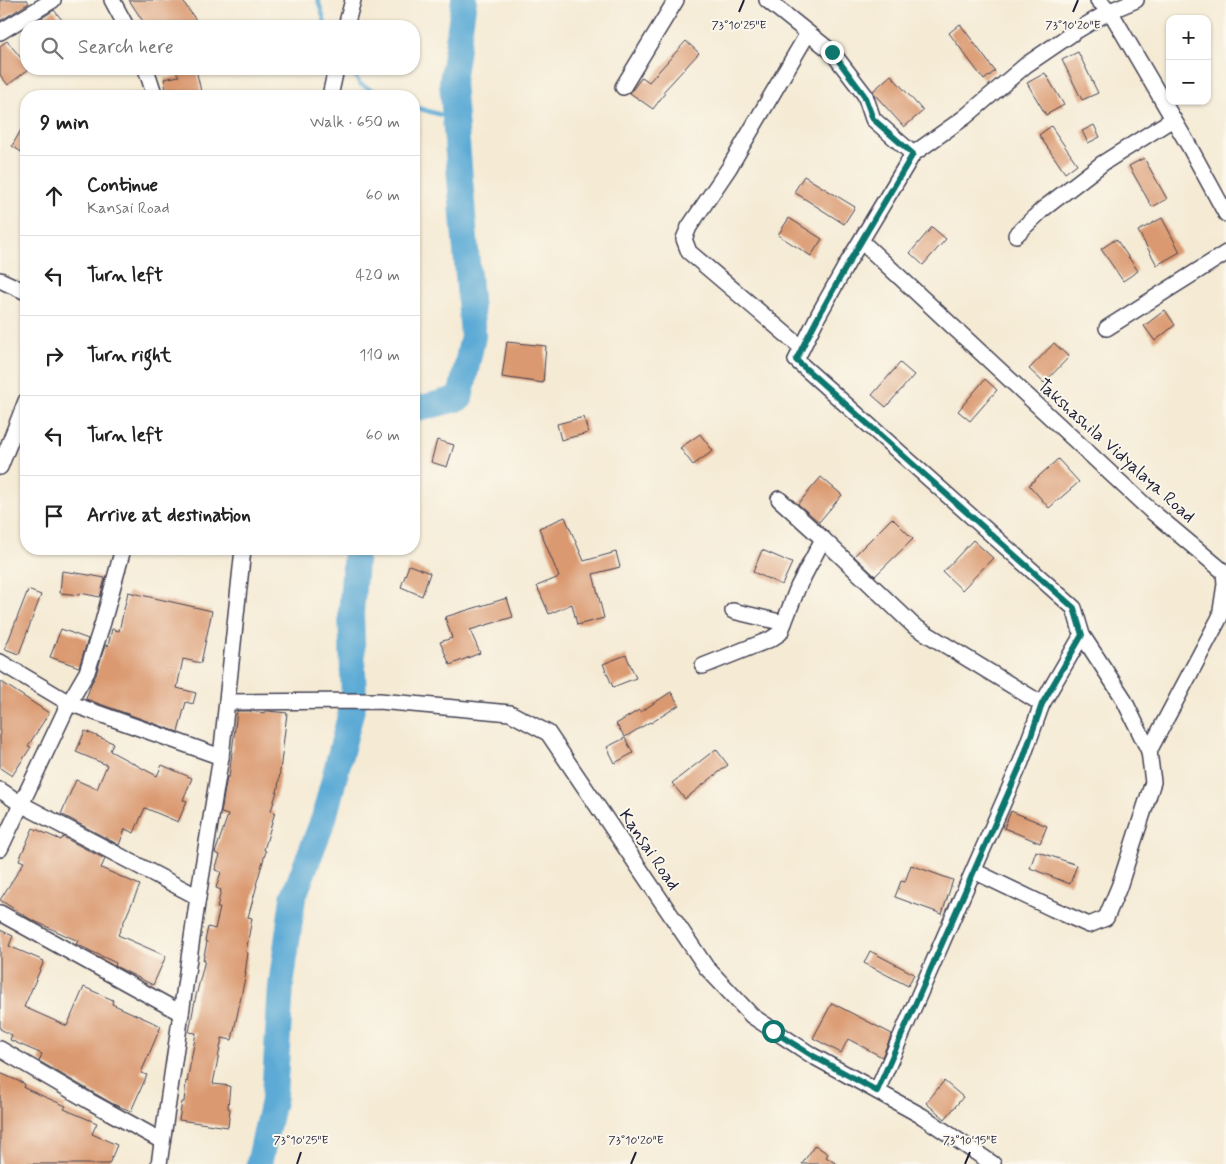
<!DOCTYPE html>
<meta charset="utf-8">
<style>
:root{--surface:#fff;--page:#f2f2f2;--text:#222;--muted:#767676;--line:#e0e0e0}
body{margin:0;font-family:Mynerve,sans-serif;background:var(--page);color:var(--text)}
.controls{position:absolute;right:15px;top:15px;display:grid;overflow:hidden;border-radius:10px;box-shadow:0 1px 4px #0004}
.controls button{width:45px;height:45px;display:grid;place-items:center;padding:0;border:0;border-bottom:1px solid var(--line);background:var(--surface);color:var(--text);font:25px sans-serif}
.stop{position:absolute;width:15px;height:15px;margin:-11px;border:4px solid #0f766e;border-radius:50%;background:#fff}
.stop.end{background:#0f766e;border-color:#fff;box-shadow:0 1px 5px #0008}
.list{margin:0;padding:0;list-style:none}
h2{display:flex;justify-content:space-between;align-items:center;height:65px;margin:0;padding:0 20px;font-size:21px}
h2 small{font-size:16px;font-weight:400;color:var(--muted)}
.list li{display:grid;grid-template-columns:32px 1fr auto;gap:15px;align-items:center;box-sizing:border-box;height:80px;padding:0 20px;border-top:1px solid var(--line)}
.list b{display:block;font-size:19px;white-space:nowrap}
.list p{margin:0;font-size:16px;white-space:nowrap;color:var(--muted)}
.list em{font-size:16px;font-style:normal;color:var(--muted)}
.icon{flex:none;width:28px;height:28px;fill:none;stroke:currentColor;stroke-width:2;stroke-linecap:round;stroke-linejoin:round}
.map{position:relative;flex:none;width:1226px;height:1164px;overflow:hidden}
.search{position:absolute;background:var(--surface);box-shadow:0 1px 4px #0004;left:20px;top:20px;width:400px;height:55px;display:flex;align-items:center;gap:12px;box-sizing:border-box;padding:0 18px;border-radius:20px;color:var(--muted);font-size:19px}
.panel{position:absolute;background:var(--surface);box-shadow:0 1px 4px #0004;left:20px;top:90px;width:400px;height:465px;border-radius:20px}
.map>svg:first-child{display:block}
</style>
<div class="map">
<svg width="1226" height="1164" viewBox="0 0 1226 1164">
<rect width="100%" height="100%" fill="#fbf7ec"/>
<filter id="ink" filterUnits="userSpaceOnUse"><feTurbulence type="fractalNoise" baseFrequency=".02" numOctaves="2"/><feDisplacementMap in="SourceGraphic" scale="10" xChannelSelector="R" yChannelSelector="G"/><feConvolveMatrix kernelMatrix="1 2 1 2 8 2 1 2 1" color-interpolation-filters="sRGB"/></filter>
<filter id="wash" filterUnits="userSpaceOnUse"><feTurbulence type="fractalNoise" baseFrequency=".0096" numOctaves="4" result="noise"/><feDisplacementMap in="SourceGraphic" scale="20" xChannelSelector="R" yChannelSelector="G"/><feGaussianBlur stdDeviation="1.12" result="paint"/><feColorMatrix in="noise" values="0 0 0 0 0 0 0 0 0 0 0 0 0 0 0 0 0 1.4 0 .05"/><feComposite in="paint" operator="in"/></filter>
<g filter="url(#wash)">
<rect width="100%" height="100%" fill="#f5ebd5"/>
<g fill="none" stroke-linecap="round" stroke-linejoin="round">
<g stroke="#5caad5" stroke-width="4.5">
<path d="M318,0L326,26"/>
<path d="M351,69L360,84L385,96"/>
<path d="M414,107L455,119"/>
</g>
<g stroke="#5caad5" stroke-width="26">
<path d="M414,410L460,398L473,336L452,82L464,0"/>
<path d="M259,1164L274,1096L281,986L293,898L324,818L354,701L351,613L356,549"/>
</g>
</g>
<g id="blocks">
<g fill="#da996f">
<path d="M0,0H27L29,3L0,21Z"/>
<path d="M129,0H182L200,26H146Z"/>
<path d="M54,10L67,26H28L42,18Z"/>
<path d="M960,24L995,71L984,80L949,33Z"/>
<path d="M7,41L26,64V69H29L8,85L0,75V46Z"/>
<path d="M686,41L699,53L663,92L665,93L653,109L630,93L642,77L649,82Z"/>
<path d="M1078,52L1098,93L1082,100L1062,60Z"/>
<path d="M174,69H196L202,96H167L164,79L179,76Z"/>
<path d="M1045,73L1064,105L1046,115L1027,83Z"/>
<path d="M891,75L923,111L904,127L875,95L873,91Z"/>
<path d="M26,121V155L12,146Z"/>
<path d="M1094,125L1100,137L1088,143L1082,131Z"/>
<path d="M1051,126L1077,164L1065,173L1039,135Z"/>
<path d="M1144,158L1167,199L1152,207L1129,166Z"/>
<path d="M804,176L855,207L844,224L794,192Z"/>
<path d="M789,218L822,239L811,256L778,235Z"/>
<path d="M1162,218L1180,252L1157,265L1138,231Z"/>
<path d="M932,227L946,239L923,265L910,253Z"/>
<path d="M1116,239L1138,271L1123,281L1101,249Z"/>
<path d="M1165,310L1175,325L1155,341L1144,326Z"/>
<path d="M507,342L546,346L543,383L502,377Z"/>
<path d="M1054,343L1069,357L1044,383L1029,369Z"/>
<path d="M900,363L914,375L886,407L872,395Z"/>
<path d="M985,379L997,390L970,421L958,411Z"/>
<path d="M584,417L588,433L561,440L557,424Z"/>
<path d="M700,434L713,451L693,465L680,448Z"/>
<path d="M437,440L454,445L447,467L431,462Z"/>
<path d="M1058,459L1079,482L1049,508L1029,485Z"/>
<path d="M821,477L842,495L819,522L798,504Z"/>
<path d="M565,517L584,561L616,552L620,567L593,574L604,618L577,625L572,604L549,614L537,586L559,577L539,528Z"/>
<path d="M892,518L913,539L875,576L854,556Z"/>
<path d="M973,540L993,558L962,590L943,572Z"/>
<path d="M762,550L792,563L782,585L753,572Z"/>
<path d="M409,565L430,573L422,596L401,587Z"/>
<path d="M62,571L83,574L105,578L100,597L80,593V595L60,593Z"/>
<path d="M28,590L41,595L19,654L5,649Z"/>
<path d="M128,592L212,611L201,663L183,659L177,688L196,693L193,704L186,702L178,732L86,699L91,684L96,675L105,645L108,646L112,629L119,631Z"/>
<path d="M507,598L513,617L470,630L480,653L450,665L440,642L452,638L445,617Z"/>
<path d="M61,629L88,639L79,667L50,657Z"/>
<path d="M626,655L636,678L613,687L603,664Z"/>
<path d="M0,681L49,713L28,746L31,747L12,776L0,768Z"/>
<path d="M671,692L679,705L651,723L650,722L625,737L616,724L639,710L640,712Z"/>
<path d="M237,711H250L265,713V711H268L287,713L278,788L271,811L275,812L264,850L266,851L256,885H257L248,917L252,918L246,952L248,953L245,973H246L232,1040L222,1038L213,1084L230,1086L228,1108L230,1109L228,1127L179,1120L182,1102H184L186,1081L187,1082L196,1033L189,1032L195,1000L205,960H203L207,942L205,941L208,927L215,929L220,908H217L221,890L216,888L221,872L215,870L220,855L215,853L228,815L221,813L227,777H229Z"/>
<path d="M85,731L113,743L110,751L157,776L162,765L192,778L183,800L187,801L178,822L145,808L134,833L125,829L119,845L61,814L76,780L97,789L107,765L76,752Z"/>
<path d="M625,738L633,753L615,763L607,747Z"/>
<path d="M716,749L728,765L685,799L672,783Z"/>
<path d="M1011,811L1047,826L1040,843L1004,828Z"/>
<path d="M33,828L61,840L63,837L105,859L101,868L140,885L118,935L166,956L153,985L115,966L116,963L76,944L78,941L30,919L0,900L24,862L19,860Z"/>
<path d="M1036,851L1077,865L1070,884L1030,868Z"/>
<path d="M911,865L953,880L942,914L895,897L901,881L905,882Z"/>
<path d="M0,930L13,936L9,946L44,961L24,1007L67,1026L84,987L113,1000L112,1004L161,1026L141,1073L147,1075L131,1111L113,1104L94,1093L39,1061L42,1054L10,1040L12,1035L0,1029Z"/>
<path d="M870,951L914,974L908,986L864,963Z"/>
<path d="M832,1003L892,1034L882,1057L848,1039L841,1053L813,1038Z"/>
<path d="M0,1073L25,1084L24,1088L66,1106L64,1109L97,1123L92,1134L117,1145L109,1164H0Z"/>
<path d="M944,1081L963,1097L945,1119L926,1103Z"/>
<path d="M815,1145L828,1154L826,1157L837,1164H802Z"/>
</g>
</g>
</g>
<g filter="url(#ink)">
<use href="#blocks" fill-opacity="0" stroke="#424052" stroke-width="1"/>
<g fill="none" stroke-linecap="round" stroke-linejoin="round">
<defs>
<g id="minor">
<path d="M112,0L126,26"/>
<path d="M767,0L832,52L865,95L873,119L913,154"/>
<path d="M1098,0L1110,11L1189,146L1226,214"/>
<path d="M346,26L353,0"/>
<path d="M0,32L53,0"/>
<path d="M146,69L155,96"/>
<path d="M623,87L676,0"/>
<path d="M330,96L336,69"/>
<path d="M1016,235L1043,209L1103,163L1173,119"/>
<path d="M861,241L1150,510L1224,572L1225,584L1220,617L1149,751"/>
<path d="M0,280L26,292"/>
<path d="M1107,328L1226,253"/>
<path d="M802,348L689,252L684,239L689,227L729,168L808,33"/>
<path d="M0,467L26,401"/>
<path d="M779,499L823,539L914,626L1042,704"/>
<path d="M733,611L784,623"/>
<path d="M0,662L69,703L221,757"/>
<path d="M703,666L771,639L780,633L798,587L823,539"/>
<path d="M227,702L379,701L510,713L548,733L706,967L752,1016L813,1056L922,1116L993,1164"/>
<path d="M0,790L21,804L198,897"/>
<path d="M0,849L69,703L87,672L103,622L123,549"/>
<path d="M974,871L1053,909L1089,925L1106,918L1119,887L1153,782L1149,751L1122,696L1082,635L1074,608L796,360L819,314L848,262L913,154L965,117L1026,65L1076,31L1110,11L1136,0"/>
<path d="M0,913L181,1013"/>
<path d="M0,1049L89,1101L162,1141"/>
<path d="M877,1091L1021,762L1042,704L1082,635"/>
<path d="M159,1164L198,897L221,757L243,549"/>
</g>
</defs>
<use href="#minor" stroke="#424052" stroke-width="18"/>
<use href="#minor" stroke="#fff" stroke-width="15"/>
</g>
</g>
<g fill="none" stroke-linecap="round" stroke-linejoin="round" filter="url(#ink)">
<path stroke="#0f766e" stroke-width="6" d="M773,1031L813,1056L877,1091L1022,762L1042,704L1082,635L1074,608L796,360C831,289 873,222 913,154L873,119L864,95L832,52"/>
</g>
<path fill="none" stroke="#22223b" stroke-width="2" d="M739,12L744,0M1073,12L1078,0M297,1164L301,1152M631,1164L636,1152M965,1164L970,1152"/>
<g text-anchor="middle" dominant-baseline="central" stroke-width="4" stroke-linejoin="round" paint-order="stroke">
<g font-size="18" fill="#22223b" stroke="#fbf7ec">
<text transform="translate(1116 451) rotate(42)">Takshashila Vidyalaya Road</text>
<text transform="translate(649 850) rotate(56)">Kansai Road</text>
</g>
</g>
<g font-size="12" text-anchor="middle" fill="#22223b" stroke="#fbf7ec" stroke-width="4" stroke-linejoin="round" paint-order="stroke">
<text x="739" y="29">73°10'25"E</text>
<text x="1073" y="29">73°10'20"E</text>
<text x="301" y="1144">73°10'25"E</text>
<text x="636" y="1144">73°10'20"E</text>
<text x="970" y="1144">73°10'15"E</text>
</g>
</svg>
<div class="controls">
<button>+</button>
<button>−</button>
</div>
<div class="stop" style="left:773px;top:1031px"></div>
<div class="stop end" style="left:832px;top:52px"></div>
<div class="search"><svg class="icon" aria-label="search" viewBox="0 0 24 24"><circle cx="10" cy="10" r="6"/><path d="M15 15l6 6"/></svg>Search here</div>
<section class="panel">
<h2>9 min<small>Walk · 650 m</small></h2>
<ul class="list">
<li><svg class="icon" aria-label="ahead" viewBox="0 0 24 24"><path d="M12 20V5M6 11l6-6 6 6"/></svg><div><b>Continue</b><p>Kansai Road</p></div><em>60 m</em></li>
<li><svg class="icon" aria-label="left" viewBox="0 0 24 24"><path d="M17 20v-9H6M10 6l-5 5 5 5"/></svg><div><b>Turn left</b></div><em>420 m</em></li>
<li><svg class="icon" aria-label="right" viewBox="0 0 24 24"><path d="M7 20v-9h11M14 6l5 5-5 5"/></svg><div><b>Turn right</b></div><em>110 m</em></li>
<li><svg class="icon" aria-label="left" viewBox="0 0 24 24"><path d="M17 20v-9H6M10 6l-5 5 5 5"/></svg><div><b>Turn left</b></div><em>60 m</em></li>
<li><svg class="icon" aria-label="arrive" viewBox="0 0 24 24"><path d="M6 21V4h12l-3 4 3 4H6"/></svg><div><b>Arrive at destination</b></div></li>
</ul>
</section>
</div>
